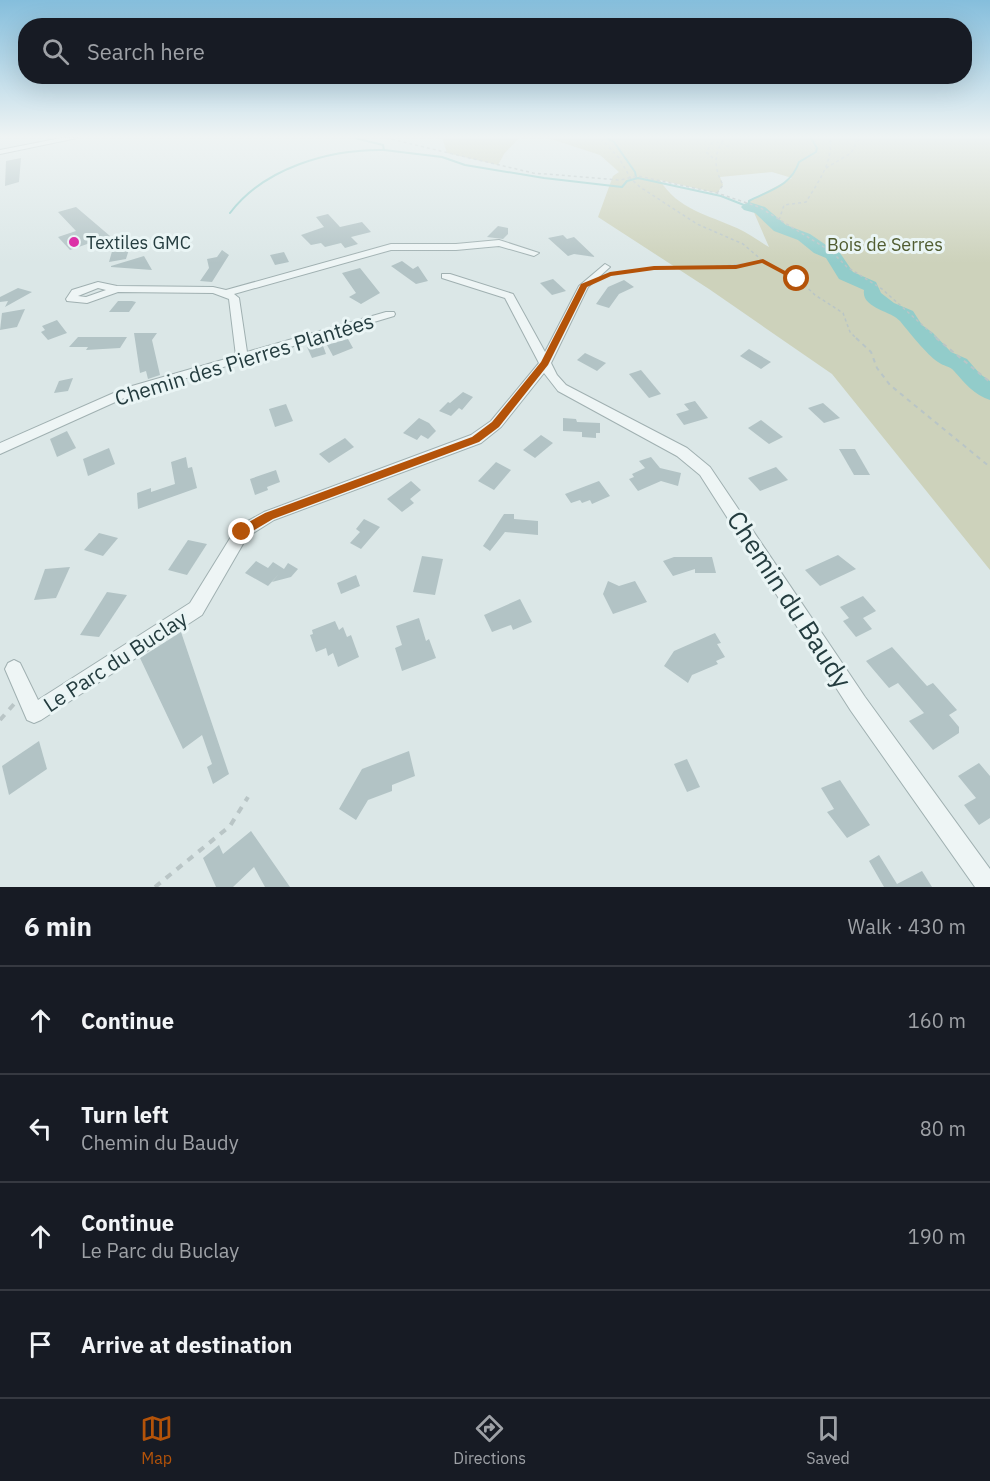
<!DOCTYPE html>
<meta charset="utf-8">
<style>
:root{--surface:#171b24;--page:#242831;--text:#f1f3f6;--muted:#9ea1a6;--line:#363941;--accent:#b45309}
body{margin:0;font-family:"IBM Plex Sans",sans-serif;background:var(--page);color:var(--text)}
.stop{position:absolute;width:18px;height:18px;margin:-14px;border:4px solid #b45309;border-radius:50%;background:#fff}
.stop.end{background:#b45309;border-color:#fff;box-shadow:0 2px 6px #0008}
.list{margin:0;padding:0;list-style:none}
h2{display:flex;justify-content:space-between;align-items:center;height:78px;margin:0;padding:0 24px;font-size:26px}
h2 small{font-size:20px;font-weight:400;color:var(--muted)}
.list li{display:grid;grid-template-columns:39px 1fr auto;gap:18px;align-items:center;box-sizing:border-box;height:108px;padding:0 24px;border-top:2px solid var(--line)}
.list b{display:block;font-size:22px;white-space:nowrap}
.list p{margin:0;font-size:20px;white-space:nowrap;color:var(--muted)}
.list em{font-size:20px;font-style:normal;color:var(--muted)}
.icon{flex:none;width:33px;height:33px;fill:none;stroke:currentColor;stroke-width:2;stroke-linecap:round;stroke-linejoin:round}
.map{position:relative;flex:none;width:990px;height:887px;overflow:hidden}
.search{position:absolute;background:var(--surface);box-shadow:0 6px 24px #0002;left:18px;right:18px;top:18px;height:66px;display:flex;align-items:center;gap:15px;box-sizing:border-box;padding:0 21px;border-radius:24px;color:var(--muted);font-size:22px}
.sheet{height:510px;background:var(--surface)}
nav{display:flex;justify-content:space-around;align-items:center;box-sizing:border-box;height:84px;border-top:2px solid var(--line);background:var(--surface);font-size:16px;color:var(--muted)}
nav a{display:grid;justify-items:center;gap:3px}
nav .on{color:var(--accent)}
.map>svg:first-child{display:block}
</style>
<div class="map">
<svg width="990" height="887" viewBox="0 0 990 887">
<rect width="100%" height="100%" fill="#dbe7e7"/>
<g fill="#cdd2bb" fill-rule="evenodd">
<path d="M442,138H519L504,154L498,165L447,153Z"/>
<path d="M548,138H990V570L832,374L709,289L598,217L613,176L619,172L600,155ZM772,172L792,178L749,201L769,247C759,241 748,233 737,228C708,215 677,209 660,180L717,193L723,185L720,177Z"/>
</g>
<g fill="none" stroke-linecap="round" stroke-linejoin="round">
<g stroke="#92ccca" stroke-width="2">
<path d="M355,138L383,145L384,150L442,157L465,165L544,178L622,187L627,181L638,178L721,196L749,207V201C770,190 791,186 799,162L816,152L817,148L811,138"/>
<path d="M607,138L614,142L635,172L636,177"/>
<path d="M230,213C264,168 329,149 384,150"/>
</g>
<path fill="#92ccca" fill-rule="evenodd" d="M749,202L765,207L786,225L810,234L826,245L838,250L853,272L876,282L881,293L894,303L913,311L922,325L933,333L951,352L967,359L980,374L990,381V400C974,395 965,383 954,371C950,366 943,366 938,362C927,355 909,332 900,321C892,311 861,308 864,290L839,279L826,258L814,253L798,240L774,231L755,213L744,210L741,207L744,204Z"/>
</g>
<g fill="#b2c3c5">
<path d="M21,158L19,182L5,186L6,161Z"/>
<path d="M76,207L110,236L70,250L58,237L76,231L58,212Z"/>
<path d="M328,214L340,227L362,222L371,232L351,237L358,244L345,248L341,243L325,247L321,243L311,245L301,235L324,227L316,217Z"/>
<path d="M498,226L508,228V234L503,239L487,237Z"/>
<path d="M563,235L567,239L574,237L595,257L574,254L568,256L548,238Z"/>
<path d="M115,241L122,247L130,246L126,259L109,262Z"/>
<path d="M222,250L229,255L212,282L200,281L209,268L207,259L217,257Z"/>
<path d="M284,252L289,262L275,265L270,255Z"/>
<path d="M144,256L152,270L111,267V266Z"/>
<path d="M402,261L413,269L418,266L428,281L416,284L391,266Z"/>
<path d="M360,268L380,293L361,304L349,297L356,293L342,273Z"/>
<path d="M553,279L566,291L552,295L540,283Z"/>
<path d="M624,280L634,287L619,294L609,308L596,304L608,287Z"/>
<path d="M18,288L32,292L5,307L8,301L0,302V297Z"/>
<path d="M118,301H132L136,302L129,312H109Z"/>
<path d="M25,309L17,327L0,330L2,313Z"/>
<path d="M57,320L67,333L48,340L41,332L45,330L42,326Z"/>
<path d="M134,333H157L152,340L160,375L148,379L146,371L140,373Z"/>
<path d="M78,337H127L120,348L86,350L88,347H69Z"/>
<path d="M348,339L353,348L333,356L327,345Z"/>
<path d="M322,343L326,354L312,358L307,347Z"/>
<path d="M749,349L771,362L761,369L740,356Z"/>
<path d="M585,353L606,363L597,371L577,360Z"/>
<path d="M641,370L661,394L649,398L629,374Z"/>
<path d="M73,378L68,391L54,393L59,381Z"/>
<path d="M463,392L473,397L462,410L459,408L451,416L439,411L448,402L458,407L450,403Z"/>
<path d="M695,401L708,418L684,425L676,414L689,410L684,404Z"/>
<path d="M823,403L840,418L824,423L808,408Z"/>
<path d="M286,404L293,421L275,427L269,409Z"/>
<path d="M419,418L429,423L436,431L428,439L421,435L417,440L403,433Z"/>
<path d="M563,418L576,419L577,422L600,423V433H596V438L582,437V432L563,431Z"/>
<path d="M761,420L783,437L769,444L748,428Z"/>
<path d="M67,431L76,448L57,457L50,439Z"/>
<path d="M541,435L553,443L535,458L523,450Z"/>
<path d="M345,438L354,447L329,463L319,454Z"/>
<path d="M109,448L115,464L88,476L83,459Z"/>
<path d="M839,449H855L870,475H854Z"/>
<path d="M186,457L188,468L192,467L197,488L138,509L137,493L151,488V492L175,484L171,462Z"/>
<path d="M651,457L660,468L681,473L678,486L661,481L638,491L629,479L634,477L632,474L645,468L639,461Z"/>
<path d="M496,462L511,470L494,490L478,481Z"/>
<path d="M776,467L788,480L760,491L748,478Z"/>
<path d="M276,470L280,482L267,487L268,490L255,495L250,479Z"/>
<path d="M411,481L421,490L410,499L414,503L402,512L387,499Z"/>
<path d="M599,481L610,496L592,504L590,500L582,503L580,500L571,503L565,494Z"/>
<path d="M504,514H514V519L538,521V535L505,532L490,551L483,546Z"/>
<path d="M364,519L380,527L361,549L350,543L360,532L356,529Z"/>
<path d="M99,533L118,538L103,556L84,550Z"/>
<path d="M188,540L207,544L187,575L168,570Z"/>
<path d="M838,555L856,569L820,586L805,570Z"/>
<path d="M422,556L443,559L435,595L413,592Z"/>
<path d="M674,557H712L716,573H695V569L673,576L663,561Z"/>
<path d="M256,561L268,568L273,562L284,569L288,563L298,569L291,577L272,582L278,575L268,586L245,573Z"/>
<path d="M70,567L56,598L34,600L45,569Z"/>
<path d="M356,575L360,586L341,594L337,583Z"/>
<path d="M608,581L619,586L635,581L647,602L613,614L603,594Z"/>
<path d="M107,592L127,595L99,637L80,635Z"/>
<path d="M863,596L876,611L863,618L872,629L856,637L843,621L849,618L840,607Z"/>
<path d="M520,599L532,622L513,630L511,625L492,632L484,615Z"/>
<path d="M419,618L426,641L429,639L436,658L402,671L395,648L402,645L396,626Z"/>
<path d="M335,621L339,630L343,627L347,637L351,635L359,657L338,667L333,653L328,656L326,648L316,652L310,635L313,634L312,630Z"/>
<path d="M181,632L229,774L213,784L207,767L212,764L202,735L183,749L140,658Z"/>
<path d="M715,633L721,643L717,644L725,657L716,661L718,664L692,675L688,683L664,666L674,651Z"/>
<path d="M892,647L927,686L933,683L957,710L949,715L959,727V733L933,750L909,721L924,713L898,683L889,688L866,661Z"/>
<path d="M39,741L47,769L9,795L2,766Z"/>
<path d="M409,751L415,776L392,785V791L368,800L356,820L339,809L362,769Z"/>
<path d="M687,759L700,787L687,792L674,764Z"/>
<path d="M979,763L990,776V818L979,825L964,805L976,798L958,776Z"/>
<path d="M840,780L870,825L847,838L827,812L834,809L821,788Z"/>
<path d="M251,831L290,887H265L254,867L233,887H216L203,858L219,845L223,854Z"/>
<path d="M879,855L897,884L922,871L932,887H884L869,861Z"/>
</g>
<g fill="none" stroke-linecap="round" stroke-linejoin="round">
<defs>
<g id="minor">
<path d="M61,138H77L0,154V150Z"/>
<path d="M499,240L539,253L534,256L499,246L456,250H391L234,294L239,298L247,352L386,312H394L395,314L394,316L133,394L0,454V443L125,388L236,356L229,299L213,293L118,292L87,303L67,301L66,299L72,290L98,282L117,286L213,287L226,290L391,244H456ZM98,288L106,290L86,297L78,296Z"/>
<path d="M605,264L610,267L588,287L551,363L557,375L566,385L687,448L710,467L865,697L990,869V887H975L851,711L700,475L677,456L558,391L544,373L501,427L481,443L274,520L247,537L202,615L41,720L34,723L27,720L5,669L8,663L14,660L20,663L38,700L190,603L237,527L264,512L471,435L491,421L539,363L505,298L442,278V274H450L513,294L545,352L579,286Z"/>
</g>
</defs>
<use href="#minor" stroke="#a0b0b1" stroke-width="2"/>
<g stroke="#b9c5c6" stroke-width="1.5" stroke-dasharray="3 3" stroke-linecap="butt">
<path d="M386,138L533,173L620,180L638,176L717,193L759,207L832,252L847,267L882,289L938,339"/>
<path d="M601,138L619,158L631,179L640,187L697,224L743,244L763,261C714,270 664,265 614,273"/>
<path d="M721,143L731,148"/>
<path d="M713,158L706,152L712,143L722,142"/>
<path d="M826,168L851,153L859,138"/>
<path d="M717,193L723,185C714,168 713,154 725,138"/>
<path d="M779,220L784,205L806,202C818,182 833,163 830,138"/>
<path d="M763,261L797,278L815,295L843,313L850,332L857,339"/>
</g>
<g stroke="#b9c5c6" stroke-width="2" stroke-dasharray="4.5 4.5" stroke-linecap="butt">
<path d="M856,338L871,352L877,368L890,385L990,467"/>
<path d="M936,338L990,382"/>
</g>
<g stroke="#b9c5c6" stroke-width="4" stroke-dasharray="7 7" stroke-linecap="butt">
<path d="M0,720L14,704"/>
<path d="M155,887L230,826L248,797"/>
</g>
<use href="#minor" fill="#eef5f5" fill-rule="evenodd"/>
</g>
<linearGradient id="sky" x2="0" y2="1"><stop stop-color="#85bedc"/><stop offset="0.52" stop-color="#eff4f4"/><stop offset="1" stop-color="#eff4f4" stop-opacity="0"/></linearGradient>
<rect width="990" height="263" fill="url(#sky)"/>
<path fill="#b45309" d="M763,259L800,279L794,280L762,263L736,269L654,270L611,276L587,287L548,365L499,427L479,442L273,519L246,535H238V528L265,513L472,437L492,422L541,362L581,284L610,272L654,266L736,265Z"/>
<circle fill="#dc31a7" stroke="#eaf5f5" stroke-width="2" cx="74" cy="242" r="6"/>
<g text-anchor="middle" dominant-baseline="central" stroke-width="6" stroke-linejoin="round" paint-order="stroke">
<g font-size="18" fill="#243c3f" stroke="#eaf5f5" text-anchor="start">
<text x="86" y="242">Textiles GMC</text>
</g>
<g font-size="18" fill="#505c30" stroke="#eaf5f5">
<text x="885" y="244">Bois de Serres</text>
</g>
<g font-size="21" fill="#243c3f" stroke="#eaf5f5">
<text transform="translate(244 359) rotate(-17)">Chemin des Pierres Plantées</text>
<text transform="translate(115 661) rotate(-33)">Le Parc du Buclay</text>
</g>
<g font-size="26" fill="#243c3f" stroke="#eaf5f5">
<text transform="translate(790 599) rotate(57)">Chemin du Baudy</text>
</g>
</g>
</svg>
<div class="stop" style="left:797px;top:279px"></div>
<div class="stop end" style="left:242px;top:532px"></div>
<div class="search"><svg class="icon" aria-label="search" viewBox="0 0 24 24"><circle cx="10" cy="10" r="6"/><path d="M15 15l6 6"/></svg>Search here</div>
</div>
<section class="sheet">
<h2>6 min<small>Walk · 430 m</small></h2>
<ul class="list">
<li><svg class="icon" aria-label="ahead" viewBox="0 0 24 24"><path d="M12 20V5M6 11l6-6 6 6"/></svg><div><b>Continue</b></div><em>160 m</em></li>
<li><svg class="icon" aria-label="left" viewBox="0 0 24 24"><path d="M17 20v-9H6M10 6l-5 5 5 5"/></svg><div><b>Turn left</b><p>Chemin du Baudy</p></div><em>80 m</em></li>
<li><svg class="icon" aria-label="ahead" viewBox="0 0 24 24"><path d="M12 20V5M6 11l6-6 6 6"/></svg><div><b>Continue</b><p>Le Parc du Buclay</p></div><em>190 m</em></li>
<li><svg class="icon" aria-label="arrive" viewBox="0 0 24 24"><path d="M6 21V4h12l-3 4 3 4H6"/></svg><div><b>Arrive at destination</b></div></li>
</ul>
</section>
<nav>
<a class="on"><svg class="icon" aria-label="map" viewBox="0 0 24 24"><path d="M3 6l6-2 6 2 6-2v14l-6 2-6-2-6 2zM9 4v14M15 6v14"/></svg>Map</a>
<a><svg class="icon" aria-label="directions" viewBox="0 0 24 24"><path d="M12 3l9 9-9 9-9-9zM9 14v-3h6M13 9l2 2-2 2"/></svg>Directions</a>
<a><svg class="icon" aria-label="saved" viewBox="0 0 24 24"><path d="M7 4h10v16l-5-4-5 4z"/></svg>Saved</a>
</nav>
